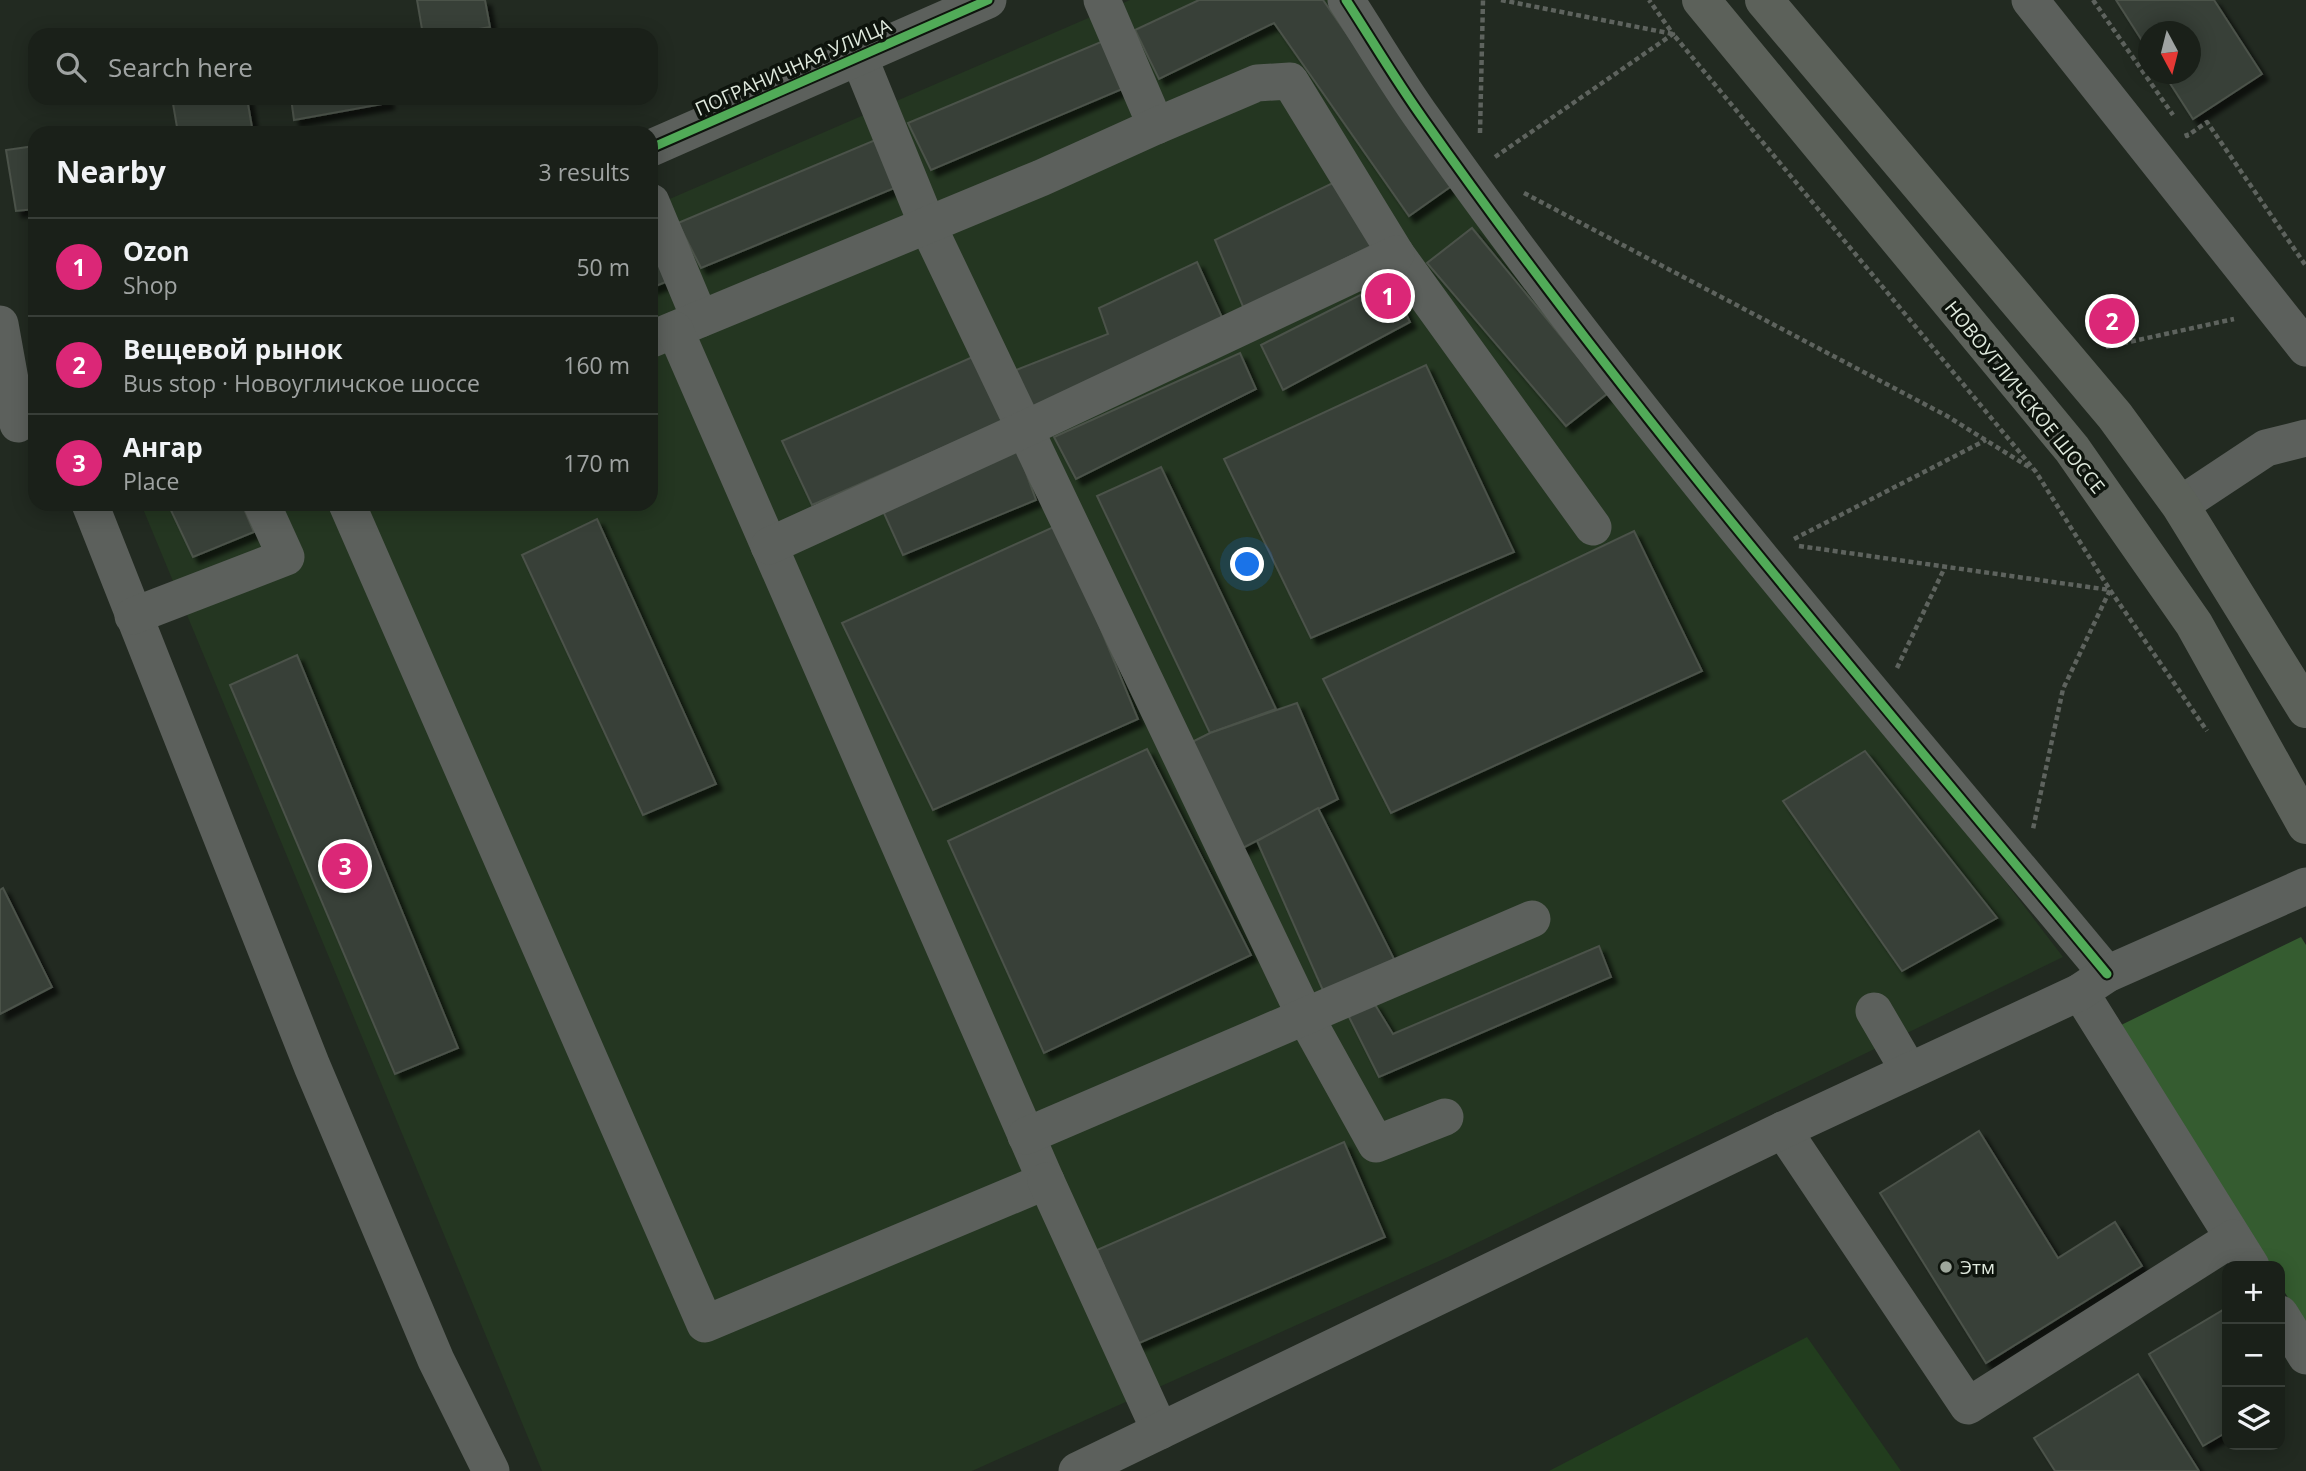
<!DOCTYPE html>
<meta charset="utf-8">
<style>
:root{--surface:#1a2019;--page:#272d26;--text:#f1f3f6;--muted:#9fa3a2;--line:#383e38;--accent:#db2777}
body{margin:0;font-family:"Open Sans",sans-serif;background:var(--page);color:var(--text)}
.controls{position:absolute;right:21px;bottom:21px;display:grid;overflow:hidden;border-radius:14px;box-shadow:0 4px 18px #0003}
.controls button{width:63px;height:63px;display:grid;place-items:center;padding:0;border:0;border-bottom:2px solid var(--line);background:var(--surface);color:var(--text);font:35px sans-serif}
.compass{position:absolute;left:2138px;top:21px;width:63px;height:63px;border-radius:50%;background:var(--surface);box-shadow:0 4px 18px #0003;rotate:173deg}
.you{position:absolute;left:1248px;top:565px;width:24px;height:24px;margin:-18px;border:5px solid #fff;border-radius:50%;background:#1a73e8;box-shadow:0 0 0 10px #1a73e833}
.badge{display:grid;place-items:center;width:46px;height:46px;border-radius:50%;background:var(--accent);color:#fff;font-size:23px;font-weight:700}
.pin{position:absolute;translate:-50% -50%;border:4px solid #fff;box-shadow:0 2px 7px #0006}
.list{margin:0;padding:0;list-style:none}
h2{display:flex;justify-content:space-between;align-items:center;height:91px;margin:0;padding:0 28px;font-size:30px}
h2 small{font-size:23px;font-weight:400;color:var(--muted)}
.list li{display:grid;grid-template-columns:46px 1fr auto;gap:21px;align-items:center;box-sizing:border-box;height:98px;padding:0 28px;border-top:2px solid var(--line)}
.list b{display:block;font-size:26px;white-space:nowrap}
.list p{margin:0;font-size:23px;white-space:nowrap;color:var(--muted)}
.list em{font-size:23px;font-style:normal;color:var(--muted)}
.icon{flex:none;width:38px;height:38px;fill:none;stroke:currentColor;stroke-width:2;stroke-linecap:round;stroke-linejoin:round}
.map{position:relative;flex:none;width:2306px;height:1471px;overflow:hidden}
.search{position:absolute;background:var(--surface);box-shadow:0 4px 18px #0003;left:28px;top:28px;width:630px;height:77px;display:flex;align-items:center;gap:18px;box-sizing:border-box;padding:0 24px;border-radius:21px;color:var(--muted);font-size:26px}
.panel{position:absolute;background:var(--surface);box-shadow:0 4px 18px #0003;left:28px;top:126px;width:630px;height:385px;border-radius:21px}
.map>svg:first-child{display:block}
</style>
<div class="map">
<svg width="2306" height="1471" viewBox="0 0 2306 1471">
<defs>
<filter id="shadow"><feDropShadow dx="6" dy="6" stdDeviation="2" flood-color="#0009"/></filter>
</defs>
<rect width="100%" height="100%" fill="#222a21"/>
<path fill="#243621" d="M1130,0H1331L2063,957L1448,1257L972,1471H542L141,504H651V207Z"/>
<path fill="#223d1e" d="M1807,1337L1901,1471H1549Z"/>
<path fill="#355c30" d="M2301,937L2306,945V1326L2280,1285V1266H2268L2117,1027Z"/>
<g fill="#394038" stroke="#4b524a" stroke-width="2" filter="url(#shadow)">
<path d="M417,0H485L490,27L446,35H423Z"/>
<path d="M1199,0H1323L1453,185L1409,216L1274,23L1159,79L1135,30Z"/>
<path d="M2116,0H2214L2262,74L2193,119L2164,74H2190V32H2148V50Z"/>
<path d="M1108,39L1127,87L931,170L908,123Z"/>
<path d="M172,98H247L253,133H178Z"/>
<path d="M291,98H387L388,103L294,120Z"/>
<path d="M880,138L897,187L701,268L678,223Z"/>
<path d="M35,146V209L16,211L6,150Z"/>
<path d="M1343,178L1373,245L1244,309L1215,240Z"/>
<path d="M651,226L673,279L651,288Z"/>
<path d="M1472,228L1608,393L1566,426L1427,263Z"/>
<path d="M1197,262L1225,324L1033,410L1016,370L1108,334L1099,308Z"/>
<path d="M1390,280L1410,322L1283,390L1261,345Z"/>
<path d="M1240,353L1256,389L1076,479L1054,437Z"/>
<path d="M977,355L1002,422L812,505L782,441Z"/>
<path d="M1426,365L1514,552L1311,638L1224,459Z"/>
<path d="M1017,448L1036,500L903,555L883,511Z"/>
<path d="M1161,467L1276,709L1210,733L1097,496Z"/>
<path d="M168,504H242L254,532L193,557Z"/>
<path d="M597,519L716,784L643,815L522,555Z"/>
<path d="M1058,525L1138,719L933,810L842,623Z"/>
<path d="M1634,531L1702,671L1391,813L1323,679Z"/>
<path d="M297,655L458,1048L395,1074L230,685Z"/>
<path d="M1297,703L1338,799L1233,853L1190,743L1210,733Z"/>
<path d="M1147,749L1251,955L1044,1053L948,841Z"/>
<path d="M1865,751L1997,918L1902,971L1783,801Z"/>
<path d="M1318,808L1397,965L1325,995L1257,841Z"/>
<path d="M3,888L52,987L0,1014V890Z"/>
<path d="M1599,946L1611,977L1379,1077L1348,1015L1374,1003L1393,1034Z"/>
<path d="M1979,1131L2058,1258L2115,1222L2142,1266L1986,1363L1880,1193Z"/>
<path d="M1344,1142L1385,1237L1137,1344L1097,1250Z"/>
<path d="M2223,1310L2227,1318V1432L2203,1446L2149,1354Z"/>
<path d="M2138,1374L2199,1471H2055L2034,1438Z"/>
</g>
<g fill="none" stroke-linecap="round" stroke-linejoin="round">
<g stroke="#5e635e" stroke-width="4.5" stroke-dasharray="5 3.5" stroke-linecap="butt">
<path d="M1501,0L1673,34L2036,472L2110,590L2063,689L2033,829"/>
<path d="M2093,0L2173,115"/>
<path d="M1480,133L1483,0"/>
<path d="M2186,133L2187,136L2207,122L2306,266"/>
<path d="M1495,157L1673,34L1649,0"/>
<path d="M1524,193L1947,416L2032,469"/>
<path d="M2106,347L2234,319"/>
<path d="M1794,539L1986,440"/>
<path d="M1799,546L2110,590L2207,731"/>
<path d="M1897,668L1945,567"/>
</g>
<g stroke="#5c605c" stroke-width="37">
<path d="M1102,0L1156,126"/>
<path d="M1346,0C1372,40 1396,81 1424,120C1634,418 1875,694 2107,974"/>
<path d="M2030,0L2306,348"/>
<path d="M859,57L927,224L1305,1016L1376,1144L1445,1117"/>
<path d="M651,148L988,0"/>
<path d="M651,202L700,319"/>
<path d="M0,324L18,424"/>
<path d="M652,339L1041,178L1156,126L1257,83L1290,81L1396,254L1593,527"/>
<path d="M90,504L312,1066L436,1360L491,1471"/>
<path d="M347,504L705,1324L1046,1181L675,330"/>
<path d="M2180,505L2266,448L2306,438"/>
<path d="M769,546L1025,429L1396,254"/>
<path d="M133,616L286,557L262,504"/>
<path d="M2080,992L2251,1266"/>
<path d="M1874,1011L1909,1071"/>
<path d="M1783,1130L1968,1406L2233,1238"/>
<path d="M1026,1136L1532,919"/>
<path d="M1046,1181L1160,1431"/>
<path d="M2280,1314L2306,1356"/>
<path d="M1077,1471L1783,1130L2080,992L2107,974L2306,886"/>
</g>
<g stroke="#5c615a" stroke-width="38">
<path d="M1701,0L2072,449L2194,624L2306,825"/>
<path d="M1764,0L2115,416L2180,505L2306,709"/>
</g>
<defs>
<g id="cycleway">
<path d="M1346,0C1372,40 1396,81 1424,120C1634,418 1875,694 2107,974"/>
<path d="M651,148L988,0"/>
</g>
</defs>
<use href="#cycleway" stroke="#0e140d" stroke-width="13"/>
<use href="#cycleway" stroke="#51ab58" stroke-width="9"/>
</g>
<circle fill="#9ea79c" stroke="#0e140d" stroke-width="2.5" cx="1946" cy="1267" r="7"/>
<g text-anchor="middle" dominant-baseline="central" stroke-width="7" stroke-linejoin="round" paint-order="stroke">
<g font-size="19" fill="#e0eade" stroke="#0e140d">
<text transform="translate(793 67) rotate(-24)">ПОГРАНИЧНАЯ УЛИЦА</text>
<text transform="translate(2025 397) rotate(51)">НОВОУГЛИЧСКОЕ ШОССЕ</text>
</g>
<g font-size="19" fill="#e0eade" stroke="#0e140d" text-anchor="start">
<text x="1960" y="1267">Этм</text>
</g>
</g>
</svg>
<div class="controls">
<button>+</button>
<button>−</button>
<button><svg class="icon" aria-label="layers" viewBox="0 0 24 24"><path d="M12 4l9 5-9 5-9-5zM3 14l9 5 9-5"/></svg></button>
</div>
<svg class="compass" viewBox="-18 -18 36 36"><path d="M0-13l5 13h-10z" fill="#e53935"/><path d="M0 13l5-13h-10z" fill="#9fa3a2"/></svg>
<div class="you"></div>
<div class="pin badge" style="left:1388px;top:296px">1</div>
<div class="pin badge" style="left:2112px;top:321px">2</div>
<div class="pin badge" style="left:345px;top:866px">3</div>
<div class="search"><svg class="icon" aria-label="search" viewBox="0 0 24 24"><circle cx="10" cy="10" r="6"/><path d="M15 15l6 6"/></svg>Search here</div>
<section class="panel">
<h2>Nearby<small>3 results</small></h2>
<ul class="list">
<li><span class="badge">1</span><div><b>Ozon</b><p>Shop</p></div><em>50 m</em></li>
<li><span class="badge">2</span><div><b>Вещевой рынок</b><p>Bus stop · Новоугличское шоссе</p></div><em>160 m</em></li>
<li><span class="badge">3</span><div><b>Ангар</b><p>Place</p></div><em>170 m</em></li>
</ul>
</section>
</div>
